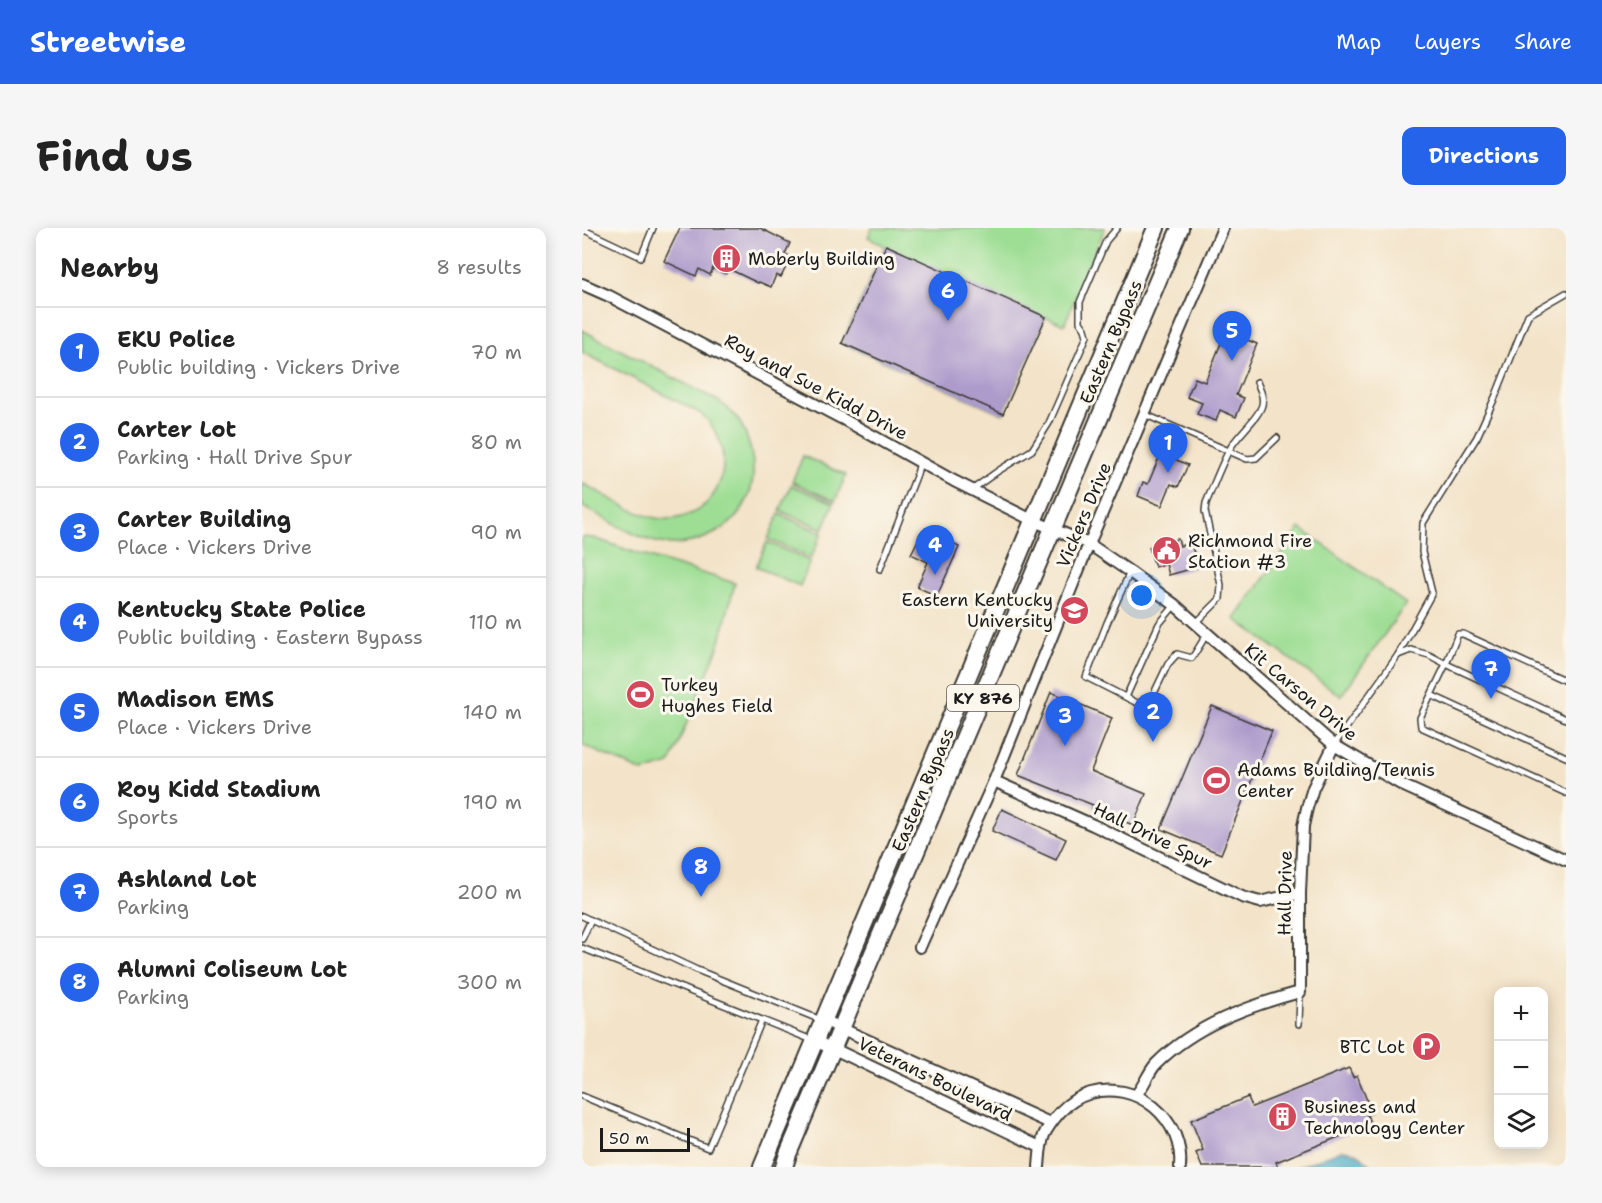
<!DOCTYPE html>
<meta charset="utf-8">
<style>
:root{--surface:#fff;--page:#f6f6f6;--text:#222;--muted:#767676;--line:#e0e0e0;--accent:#2563eb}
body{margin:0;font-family:"Shantell Sans",sans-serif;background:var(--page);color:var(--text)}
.controls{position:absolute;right:18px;bottom:18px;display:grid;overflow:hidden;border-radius:12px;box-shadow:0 3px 15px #0003}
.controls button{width:54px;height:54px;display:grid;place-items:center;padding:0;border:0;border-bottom:2px solid var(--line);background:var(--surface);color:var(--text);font:30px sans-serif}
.scale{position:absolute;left:18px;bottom:15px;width:90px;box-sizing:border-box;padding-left:6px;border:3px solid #1c1c1c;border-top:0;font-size:16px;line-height:21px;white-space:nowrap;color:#1c1c1c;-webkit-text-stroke:4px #fbf7ec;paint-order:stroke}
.you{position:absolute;left:560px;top:368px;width:21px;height:21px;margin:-15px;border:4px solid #fff;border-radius:50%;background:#1a73e8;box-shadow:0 0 0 9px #1a73e833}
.badge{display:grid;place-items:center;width:39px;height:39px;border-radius:50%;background:var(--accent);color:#fff;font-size:20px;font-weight:700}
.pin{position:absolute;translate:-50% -50px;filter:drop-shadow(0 2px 3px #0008)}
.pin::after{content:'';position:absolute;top:32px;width:21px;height:18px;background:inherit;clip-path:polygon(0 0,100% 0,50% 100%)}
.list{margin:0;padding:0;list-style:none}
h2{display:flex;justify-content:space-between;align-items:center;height:78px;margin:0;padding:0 24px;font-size:26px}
h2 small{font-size:20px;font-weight:400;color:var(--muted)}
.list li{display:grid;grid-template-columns:39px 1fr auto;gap:18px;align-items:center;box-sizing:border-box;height:90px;padding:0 24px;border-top:2px solid var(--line)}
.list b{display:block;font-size:22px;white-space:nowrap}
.list p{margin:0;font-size:20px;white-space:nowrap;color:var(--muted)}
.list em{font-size:20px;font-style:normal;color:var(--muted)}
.icon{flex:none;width:33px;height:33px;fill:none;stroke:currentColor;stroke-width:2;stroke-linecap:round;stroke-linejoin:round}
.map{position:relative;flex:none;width:984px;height:939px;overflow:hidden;border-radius:12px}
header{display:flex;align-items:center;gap:36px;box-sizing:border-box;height:84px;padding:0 30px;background:var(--accent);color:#fff}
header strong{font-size:28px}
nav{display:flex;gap:33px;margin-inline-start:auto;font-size:21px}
.intro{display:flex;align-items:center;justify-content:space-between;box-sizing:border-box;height:144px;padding:0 36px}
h1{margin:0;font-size:42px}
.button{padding:15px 27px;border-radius:12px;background:var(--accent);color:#fff;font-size:21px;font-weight:700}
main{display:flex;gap:36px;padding:0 36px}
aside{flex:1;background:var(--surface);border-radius:12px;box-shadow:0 3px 15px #0003}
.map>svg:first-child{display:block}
</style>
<header>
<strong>Streetwise</strong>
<nav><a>Map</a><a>Layers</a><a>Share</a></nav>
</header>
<div class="intro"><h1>Find us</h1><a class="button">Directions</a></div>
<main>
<aside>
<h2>Nearby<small>8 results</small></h2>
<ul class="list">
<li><span class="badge">1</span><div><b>EKU Police</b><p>Public building · Vickers Drive</p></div><em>70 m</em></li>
<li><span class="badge">2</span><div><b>Carter Lot</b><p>Parking · Hall Drive Spur</p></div><em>80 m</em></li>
<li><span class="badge">3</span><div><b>Carter Building</b><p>Place · Vickers Drive</p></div><em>90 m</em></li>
<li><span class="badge">4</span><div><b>Kentucky State Police</b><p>Public building · Eastern Bypass</p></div><em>110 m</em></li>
<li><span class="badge">5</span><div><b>Madison EMS</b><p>Place · Vickers Drive</p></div><em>140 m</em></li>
<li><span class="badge">6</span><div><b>Roy Kidd Stadium</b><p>Sports</p></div><em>190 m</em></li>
<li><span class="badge">7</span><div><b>Ashland Lot</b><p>Parking</p></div><em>200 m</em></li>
<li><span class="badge">8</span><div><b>Alumni Coliseum Lot</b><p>Parking</p></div><em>300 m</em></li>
</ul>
</aside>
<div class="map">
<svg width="984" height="939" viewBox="0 0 984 939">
<rect width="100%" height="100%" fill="#fbf7ec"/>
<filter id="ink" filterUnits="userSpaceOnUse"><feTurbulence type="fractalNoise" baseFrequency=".0167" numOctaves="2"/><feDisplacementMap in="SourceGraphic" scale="12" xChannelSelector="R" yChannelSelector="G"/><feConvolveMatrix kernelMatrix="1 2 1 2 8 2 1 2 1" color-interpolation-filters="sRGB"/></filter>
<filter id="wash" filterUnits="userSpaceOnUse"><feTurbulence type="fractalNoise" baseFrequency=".008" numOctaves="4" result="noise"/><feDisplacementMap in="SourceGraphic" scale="24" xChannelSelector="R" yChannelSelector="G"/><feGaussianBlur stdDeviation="1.35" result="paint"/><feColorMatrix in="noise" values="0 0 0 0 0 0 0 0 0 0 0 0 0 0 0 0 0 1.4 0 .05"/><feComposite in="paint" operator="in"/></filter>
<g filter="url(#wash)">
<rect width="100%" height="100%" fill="#f3e3c8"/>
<g fill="#9ede94" stroke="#5d7d58" stroke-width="1.5">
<path d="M290,0H523L482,97L464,89L421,186L260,115L303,18L286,9Z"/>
<path d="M0,102L138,174C144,179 150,184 155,190C161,198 165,209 168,219C178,256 164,291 129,307C114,314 96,318 79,315C55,311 23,290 0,278V255C22,266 57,290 81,291C140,293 162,223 118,185L0,124Z"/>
<path d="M221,228L264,247L253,273L210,254Z"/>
<path d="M209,257L252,275L241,301L198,283Z"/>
<path d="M197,286L240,305L229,330L186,311Z"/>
<path d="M718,300L824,376L759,468L653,391Z"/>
<path d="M0,309L12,310L57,326L153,355L137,417L88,536L61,544L0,517Z"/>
<path d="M185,314L228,333L218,358L174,339Z"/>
</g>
<path fill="#45a9c4" stroke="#306270" stroke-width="1.5" d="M760,922C775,923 780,927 789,939H716Z"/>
<g id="blocks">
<g fill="#ad9bcc">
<path d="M98,0H178L208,15L203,26L209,29L199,49L194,47L189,59L177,54L176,55L147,41L144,46L131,40L128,47L117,41L114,48L82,33Z"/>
<path d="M304,17L464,89L421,186L260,115Z"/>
<path d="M644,103L675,116L654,167L662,170L654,189L638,182L634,193L615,186L620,175L605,169L613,150L623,154Z"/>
<path d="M579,225L606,237L596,259L589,256L580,278L556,268L561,254L566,256Z"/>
<path d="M338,308L361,319L364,312L377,319L355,368L335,359L346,334L329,326Z"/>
<path d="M596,311L598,318L609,315L616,339L587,347L584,336L573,339L567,319Z"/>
<path d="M469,464L530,490L509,543L564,566L551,597L510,580L511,577L436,547Z"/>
<path d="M630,478L690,503L639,626L579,601Z"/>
<path d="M420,581L484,611L474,632L410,603Z"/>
<path d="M767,840L771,849L775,847L790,885L785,887L789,896L694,934L696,939H620L614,925L621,922L609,892L666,869L670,879Z"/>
</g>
</g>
</g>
<g filter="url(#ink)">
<use href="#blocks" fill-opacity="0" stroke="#3c3a36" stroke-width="1.5"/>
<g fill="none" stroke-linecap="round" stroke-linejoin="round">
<defs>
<g id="service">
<path d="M0,1L59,29L71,0"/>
<path d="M562,186L665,231L674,230L695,210"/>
<path d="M391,261L416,243L450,222L467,195L505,108L503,101L498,94V74L524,13L535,0"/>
<path d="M298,341L335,246L338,234"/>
<path d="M548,344L525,395L504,449L565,480L586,436L595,426L610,430L625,406"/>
<path d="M614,395L638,371L639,357L623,283L624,275C632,257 639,236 649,219C657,205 676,191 680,177C682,168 678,162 675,154"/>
<path d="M816,427L850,365L840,324L841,295L895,209L914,167L946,87L984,65"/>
<path d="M984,453L881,406H876L864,436L984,491"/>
<path d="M849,467L838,490L839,499L984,565"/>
<path d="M544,469L577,396L593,377"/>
<path d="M752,517L816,427L829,422L847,427L864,436L849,467L984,529"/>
<path d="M0,688L115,742L239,792"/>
<path d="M0,711L9,692"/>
<path d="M0,720L230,812"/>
<path d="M717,796L718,764"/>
<path d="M0,868L126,920L180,792"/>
</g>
<g id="minor">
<path d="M0,56L27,68L259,190L372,253L452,293L507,316L548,344L593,377L752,517L822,558L984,632"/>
<path d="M412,553L511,597L660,669L678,674L718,665"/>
<path d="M338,719L412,553L507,316L641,0"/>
<path d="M241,792L468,895"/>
<path d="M232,813L252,821L458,919"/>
<path d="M554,867C562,858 566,845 574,836C613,797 666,778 718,764V665L721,598L725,580L731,560L752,517"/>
<path d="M457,939C458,928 458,917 462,907C466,898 472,891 478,884C514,846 573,861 593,907C597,917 599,929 598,939"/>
</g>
<g id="primary">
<path d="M180,939L574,0"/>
<path d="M202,939L206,926L598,0"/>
</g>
</defs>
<use href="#service" stroke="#3c3a36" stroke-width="8"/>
<use href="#minor" stroke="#3c3a36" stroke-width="14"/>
<use href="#primary" stroke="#3c3a36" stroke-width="20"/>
<use href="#service" stroke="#fff" stroke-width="5"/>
<use href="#minor" stroke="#fff" stroke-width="10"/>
<use href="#primary" stroke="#fff" stroke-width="16"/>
</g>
</g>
<defs>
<symbol id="building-disc" viewBox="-11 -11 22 22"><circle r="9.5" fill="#d1495b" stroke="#fbf7ec"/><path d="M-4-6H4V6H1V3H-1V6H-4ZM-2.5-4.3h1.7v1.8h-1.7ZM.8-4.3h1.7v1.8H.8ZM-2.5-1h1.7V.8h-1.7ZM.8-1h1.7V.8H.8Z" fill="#fff"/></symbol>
<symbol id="civic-disc" viewBox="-11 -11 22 22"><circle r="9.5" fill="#d1495b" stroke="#fbf7ec"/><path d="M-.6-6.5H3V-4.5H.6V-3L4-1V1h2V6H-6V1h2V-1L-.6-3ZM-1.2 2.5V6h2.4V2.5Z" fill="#fff"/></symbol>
<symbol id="university-disc" viewBox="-11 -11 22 22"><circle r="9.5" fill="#d1495b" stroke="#fbf7ec"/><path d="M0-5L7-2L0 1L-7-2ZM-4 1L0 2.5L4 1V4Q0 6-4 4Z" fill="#fff"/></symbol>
<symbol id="stadium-disc" viewBox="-11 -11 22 22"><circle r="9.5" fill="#d1495b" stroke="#fbf7ec"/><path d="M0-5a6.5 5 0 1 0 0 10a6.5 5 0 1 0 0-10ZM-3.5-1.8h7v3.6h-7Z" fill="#fff"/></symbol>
<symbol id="parking-disc" viewBox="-11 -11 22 22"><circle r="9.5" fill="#d1495b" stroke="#fbf7ec"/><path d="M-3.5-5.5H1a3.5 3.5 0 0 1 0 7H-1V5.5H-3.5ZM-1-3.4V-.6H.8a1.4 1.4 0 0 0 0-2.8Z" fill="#fff"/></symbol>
</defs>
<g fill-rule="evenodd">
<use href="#building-disc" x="128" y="14" width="33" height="33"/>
<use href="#civic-disc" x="568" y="306" width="33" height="33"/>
<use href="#university-disc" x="476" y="366" width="33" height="33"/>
<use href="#stadium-disc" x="42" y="450" width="33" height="33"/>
<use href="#stadium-disc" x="618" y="536" width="33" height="33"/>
<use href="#parking-disc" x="828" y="802" width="33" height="33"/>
<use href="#building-disc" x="684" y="872" width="33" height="33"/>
</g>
<g text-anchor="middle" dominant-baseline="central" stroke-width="6" stroke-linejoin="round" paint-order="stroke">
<rect fill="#fbf7ec" stroke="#5f5e5a" stroke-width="1.5" x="365" y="457" width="72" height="26" rx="4.5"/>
<g font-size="16" font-weight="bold" fill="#1c1c1c">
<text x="401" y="470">KY 876</text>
</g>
<g font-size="18" fill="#1c1c1c" stroke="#fbf7ec" text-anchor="start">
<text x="166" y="31">Moberly Building</text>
<text x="606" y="313">Richmond Fire<tspan x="606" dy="21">Station #3</tspan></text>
<text x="471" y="372" text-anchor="end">Eastern Kentucky<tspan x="471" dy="21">University</tspan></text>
<text x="79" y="457">Turkey<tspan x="79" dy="21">Hughes Field</tspan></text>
<text x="655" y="542">Adams Building/Tennis<tspan x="655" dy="21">Center</tspan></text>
<text x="823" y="819" text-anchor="end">BTC Lot</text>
<text x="722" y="879">Business and<tspan x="722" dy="21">Technology Center</tspan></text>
</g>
<g font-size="18" fill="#1c1c1c" stroke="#fbf7ec">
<text transform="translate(529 114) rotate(-67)">Eastern Bypass</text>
<text transform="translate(234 159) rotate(28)">Roy and Sue Kidd Drive</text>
<text transform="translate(502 287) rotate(-67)">Vickers Drive</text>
<text transform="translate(719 464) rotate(40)">Kit Carson Drive</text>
<text transform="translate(341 562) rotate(-67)">Eastern Bypass</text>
<text transform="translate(571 608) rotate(26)">Hall Drive Spur</text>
<text transform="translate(703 665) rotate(-89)">Hall Drive</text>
<text transform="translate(353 851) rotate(26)">Veterans Boulevard</text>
</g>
</g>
</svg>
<div class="controls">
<button>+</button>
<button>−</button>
<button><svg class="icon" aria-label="layers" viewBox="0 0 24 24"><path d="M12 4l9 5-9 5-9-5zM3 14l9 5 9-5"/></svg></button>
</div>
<div class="scale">50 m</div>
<div class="you"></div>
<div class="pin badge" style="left:586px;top:245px">1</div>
<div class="pin badge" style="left:571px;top:514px">2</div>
<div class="pin badge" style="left:483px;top:518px">3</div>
<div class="pin badge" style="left:353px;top:347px">4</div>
<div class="pin badge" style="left:650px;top:133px">5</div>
<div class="pin badge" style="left:366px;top:93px">6</div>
<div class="pin badge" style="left:909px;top:471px">7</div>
<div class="pin badge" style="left:119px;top:669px">8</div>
</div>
</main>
